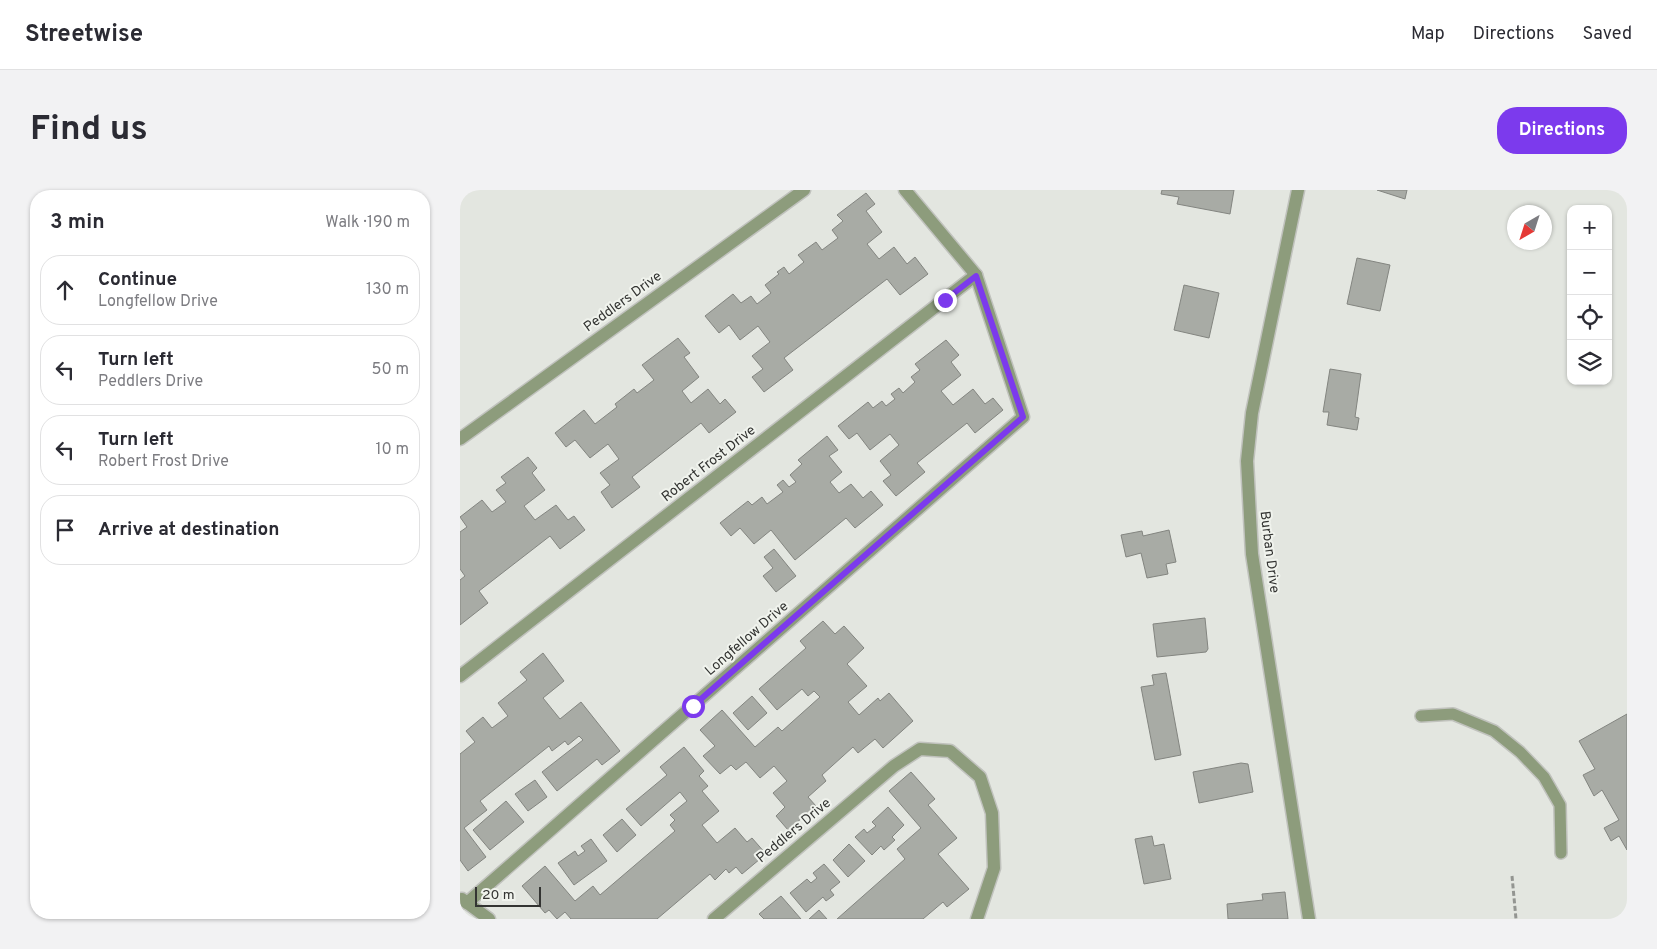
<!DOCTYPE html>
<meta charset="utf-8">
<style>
:root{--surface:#fff;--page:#f2f2f3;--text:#2b2b33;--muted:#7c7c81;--line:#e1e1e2;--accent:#7c3aed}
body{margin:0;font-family:Overpass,sans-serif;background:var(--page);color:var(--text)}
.controls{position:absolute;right:15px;top:15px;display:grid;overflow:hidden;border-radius:10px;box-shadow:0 1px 4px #0004}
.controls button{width:45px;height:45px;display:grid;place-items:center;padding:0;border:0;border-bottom:1px solid var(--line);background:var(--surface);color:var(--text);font:25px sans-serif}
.compass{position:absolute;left:1047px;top:15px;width:45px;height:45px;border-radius:50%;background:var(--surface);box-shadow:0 1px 4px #0004;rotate:219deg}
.scale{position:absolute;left:15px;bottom:12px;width:66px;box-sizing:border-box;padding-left:5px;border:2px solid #333432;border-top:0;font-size:14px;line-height:18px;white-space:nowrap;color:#333432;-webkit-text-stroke:4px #f0f3ed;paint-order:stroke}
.stop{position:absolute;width:15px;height:15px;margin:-11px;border:4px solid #7c3aed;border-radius:50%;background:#fff}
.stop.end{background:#7c3aed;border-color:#fff;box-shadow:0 1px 5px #0008}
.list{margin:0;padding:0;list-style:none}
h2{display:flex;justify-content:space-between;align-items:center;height:65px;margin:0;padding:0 20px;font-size:21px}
h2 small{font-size:16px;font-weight:400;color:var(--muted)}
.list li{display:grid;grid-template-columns:32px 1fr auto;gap:15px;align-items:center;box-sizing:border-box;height:70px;margin:0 10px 10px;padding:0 10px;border:1px solid var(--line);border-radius:20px}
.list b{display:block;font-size:19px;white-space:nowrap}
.list p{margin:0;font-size:16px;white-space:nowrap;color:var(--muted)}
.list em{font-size:16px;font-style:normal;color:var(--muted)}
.icon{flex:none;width:28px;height:28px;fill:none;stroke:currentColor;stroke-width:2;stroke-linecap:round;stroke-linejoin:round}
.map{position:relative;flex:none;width:1167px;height:729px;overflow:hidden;border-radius:20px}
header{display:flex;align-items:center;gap:30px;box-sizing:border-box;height:70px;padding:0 25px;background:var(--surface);border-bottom:1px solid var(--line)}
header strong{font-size:24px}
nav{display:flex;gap:28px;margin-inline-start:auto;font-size:18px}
.intro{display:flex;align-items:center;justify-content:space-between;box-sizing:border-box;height:120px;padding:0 30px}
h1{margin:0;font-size:35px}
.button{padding:12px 22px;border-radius:20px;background:var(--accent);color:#fff;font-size:18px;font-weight:700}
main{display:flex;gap:30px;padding:0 30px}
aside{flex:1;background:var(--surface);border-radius:20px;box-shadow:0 1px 4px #0004}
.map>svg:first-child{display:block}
</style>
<header>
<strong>Streetwise</strong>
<nav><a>Map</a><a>Directions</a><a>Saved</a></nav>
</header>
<div class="intro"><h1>Find us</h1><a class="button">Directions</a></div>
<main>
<aside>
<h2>3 min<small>Walk · 190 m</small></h2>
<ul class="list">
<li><svg class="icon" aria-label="ahead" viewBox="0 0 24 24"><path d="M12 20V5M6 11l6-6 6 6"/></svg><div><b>Continue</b><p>Longfellow Drive</p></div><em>130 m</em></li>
<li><svg class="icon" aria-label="left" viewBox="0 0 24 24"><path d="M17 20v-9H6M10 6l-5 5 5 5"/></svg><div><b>Turn left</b><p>Peddlers Drive</p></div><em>50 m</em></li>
<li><svg class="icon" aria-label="left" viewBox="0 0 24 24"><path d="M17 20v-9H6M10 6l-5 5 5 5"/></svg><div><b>Turn left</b><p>Robert Frost Drive</p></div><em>10 m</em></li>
<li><svg class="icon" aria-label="arrive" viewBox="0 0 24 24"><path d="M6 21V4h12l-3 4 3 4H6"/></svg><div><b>Arrive at destination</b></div></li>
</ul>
</aside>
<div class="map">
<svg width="1167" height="729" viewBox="0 0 1167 729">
<rect width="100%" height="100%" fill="#e3e6e0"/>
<g fill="#a8aba5" stroke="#838580">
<path d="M702,0H774L770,24L717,14L719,7L701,4Z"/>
<path d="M917,0H947L945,9Z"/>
<path d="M406,3L415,14L406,21L422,42L407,54L419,69L434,57L447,74L455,67L468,84L440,105L427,89L324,168L333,180L304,202L292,187L303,179L292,166L310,152L298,136L280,150L269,135L259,143L245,126L273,104L281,113L291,106L297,114L311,103L305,95L319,84L317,82L324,77L329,84L344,72L338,65L356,52L362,60L378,48L372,40L383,31L377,25Z"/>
<path d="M897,68L930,75L920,121L887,114Z"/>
<path d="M724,95L759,103L749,148L714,140Z"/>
<path d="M218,148L230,163L224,167L239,187L222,201L231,213L248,199L260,214L265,209L276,222L249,243L241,233L172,287L180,297L152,318L141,302L150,295L140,283L159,269L148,254L130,268L115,250L106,257L95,243L124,220L135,234L157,217L155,214L174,199L177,203L194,190L182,175Z"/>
<path d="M486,150L499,165L491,172L501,185L481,201L493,215L513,199L525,214L533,208L543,220L515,243L507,233L457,273L465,282L436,306L423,291L431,285L420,271L439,255L430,244L410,260L397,243L389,249L378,236L408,212L413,218L422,211L426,216L435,209L431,204L439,198L443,203L455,192L451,187L460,180L455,174Z"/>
<path d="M870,179L901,184L895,227L899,228L897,240L867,235L869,222H863Z"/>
<path d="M367,246L378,260L369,266L382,282L370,292L379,303L391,294L403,308L411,301L423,315L395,338L386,328L335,370L311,340L294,354L280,338L271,346L260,333L288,311L292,315L302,307L307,314L323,302L317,295L323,290L329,297L336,292L330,285L342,274L338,270Z"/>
<path d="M68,267L77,278L72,283L85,300L64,316L75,330L96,315L108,330L114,326L125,340L100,359L90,346L19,401L28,413L0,435V390L5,386L0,379V342L7,337L0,327L22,310L32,322L46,312L36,300L46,293L41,287Z"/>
<path d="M709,340L716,372L706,374L708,384L687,388L681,363L666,367L661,345L682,341L683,346Z"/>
<path d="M314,359L336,386L316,402L303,386L313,378L304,367Z"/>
<path d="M745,428L748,459L746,462L697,467L693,434Z"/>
<path d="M363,431L375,444L384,436L404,458L387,474L407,496L388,512L399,525L418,508L420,511L429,503L453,531L423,558L415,549L398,563L393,557L362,585L366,591L348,607L356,616L328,640L316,626L325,617L313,603L327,591L314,576L300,588L286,572L276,580L271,575L260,584L243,566L255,556L240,540L262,520L295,557L318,537L322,541L360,507L354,501L348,506L342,499L317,520L299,499L346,458L340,451Z"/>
<path d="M83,463L104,491L83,508L100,529L121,512L160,561L142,575L137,569L97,601L82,582L123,550L119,546L108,555L105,551L92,561L89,556L20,611L27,620L4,638L26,667L8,681L0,670V564L15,552L6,541L23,527L32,538L48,526L38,513L67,490L60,482Z"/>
<path d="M706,483L721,565L695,570L681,497L694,495L692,485Z"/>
<path d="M292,506L307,523L288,540L273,523Z"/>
<path d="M1167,524V660L1159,646L1151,651L1144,638L1159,630L1142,600L1134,606L1123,585L1135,579L1119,551Z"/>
<path d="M224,557L244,581L239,586L248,596L242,601L259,621L242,635L257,653L275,638L287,652L292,648L306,664L282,684L276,677L269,683L266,679L255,690L250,684L197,729H111L105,722L97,729L89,720L85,723L62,696L85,676L115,711L133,696L140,705L215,641L210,635L215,630L210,625L227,611L220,602L181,636L166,619L207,585L200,577Z"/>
<path d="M781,573L788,574L793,602L739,613L733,582Z"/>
<path d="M451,582L475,609L468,615L497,648L478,664L509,699L487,717L483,712L463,729H377L445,669L437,659L461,638L429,601Z"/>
<path d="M75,590L87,607L68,621L55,604Z"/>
<path d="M46,611L64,632L30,660L13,640Z"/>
<path d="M428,617L444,635L432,647L435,650L424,660L421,656L412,665L395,647L404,639L407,643L416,636L412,632Z"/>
<path d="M162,629L176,645L157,662L143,645Z"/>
<path d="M692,646L694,656L704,654L711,689L684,694L675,649Z"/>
<path d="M131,649L147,671L114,695L98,673L115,661L118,666L125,661L121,656Z"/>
<path d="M389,654L405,671L388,687L373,670Z"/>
<path d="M364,674L380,692L370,700L374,705L366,711L363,707L346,722L330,703L347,689L351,693L357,688L353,683Z"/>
<path d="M825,702L828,729H768L767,714L803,710L802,704Z"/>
<path d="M321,706L341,729H304L299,724Z"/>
<path d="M359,720L367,729H349Z"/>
</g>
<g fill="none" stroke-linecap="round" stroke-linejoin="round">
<defs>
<path id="lane" d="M961,526L993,524L1034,541L1060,562L1084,587L1100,615L1101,663"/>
<g id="street">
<path d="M838,0L792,223L787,271L792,364L849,729"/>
<path d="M0,249L344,0"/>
<path d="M0,486L516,85"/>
<path d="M2,709L29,729"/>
<path d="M7,713L563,227L516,85L445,0"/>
<path d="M254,729L434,576L460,559L490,561L520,587L532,623L534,678L517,729"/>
</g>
</defs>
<use href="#lane" stroke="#c0c2bd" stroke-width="14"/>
<use href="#street" stroke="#c0c2bd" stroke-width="15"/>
<path stroke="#939591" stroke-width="3" stroke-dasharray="5 2.5" stroke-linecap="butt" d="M1052,686L1056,729"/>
<use href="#lane" stroke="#8d9c7c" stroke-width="11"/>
<use href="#street" stroke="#8d9c7c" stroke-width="12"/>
</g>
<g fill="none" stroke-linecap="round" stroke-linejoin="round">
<path stroke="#7c3aed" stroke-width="6" d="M233,516L563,227L516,86L485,110"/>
</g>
<g text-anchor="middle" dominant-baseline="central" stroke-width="4" stroke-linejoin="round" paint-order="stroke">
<g font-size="14" fill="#333432" stroke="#f0f3ed">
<text transform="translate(163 112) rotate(-36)">Peddlers Drive</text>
<text transform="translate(249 274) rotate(-38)">Robert Frost Drive</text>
<text transform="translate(809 362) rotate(83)">Burban Drive</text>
<text transform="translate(287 449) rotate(-41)">Longfellow Drive</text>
<text transform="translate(334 641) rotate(-40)">Peddlers Drive</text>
</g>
</g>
</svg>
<div class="controls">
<button>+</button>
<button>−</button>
<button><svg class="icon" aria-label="locate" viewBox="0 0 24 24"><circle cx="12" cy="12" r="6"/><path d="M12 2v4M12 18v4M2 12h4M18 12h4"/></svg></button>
<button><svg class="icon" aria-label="layers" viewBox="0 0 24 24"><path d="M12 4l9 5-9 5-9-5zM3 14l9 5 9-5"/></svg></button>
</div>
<svg class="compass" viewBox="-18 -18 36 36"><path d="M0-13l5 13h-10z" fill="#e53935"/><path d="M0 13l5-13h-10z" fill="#7c7c81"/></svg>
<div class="scale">20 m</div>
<div class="stop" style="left:233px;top:516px"></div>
<div class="stop end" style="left:485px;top:110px"></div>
</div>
</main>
